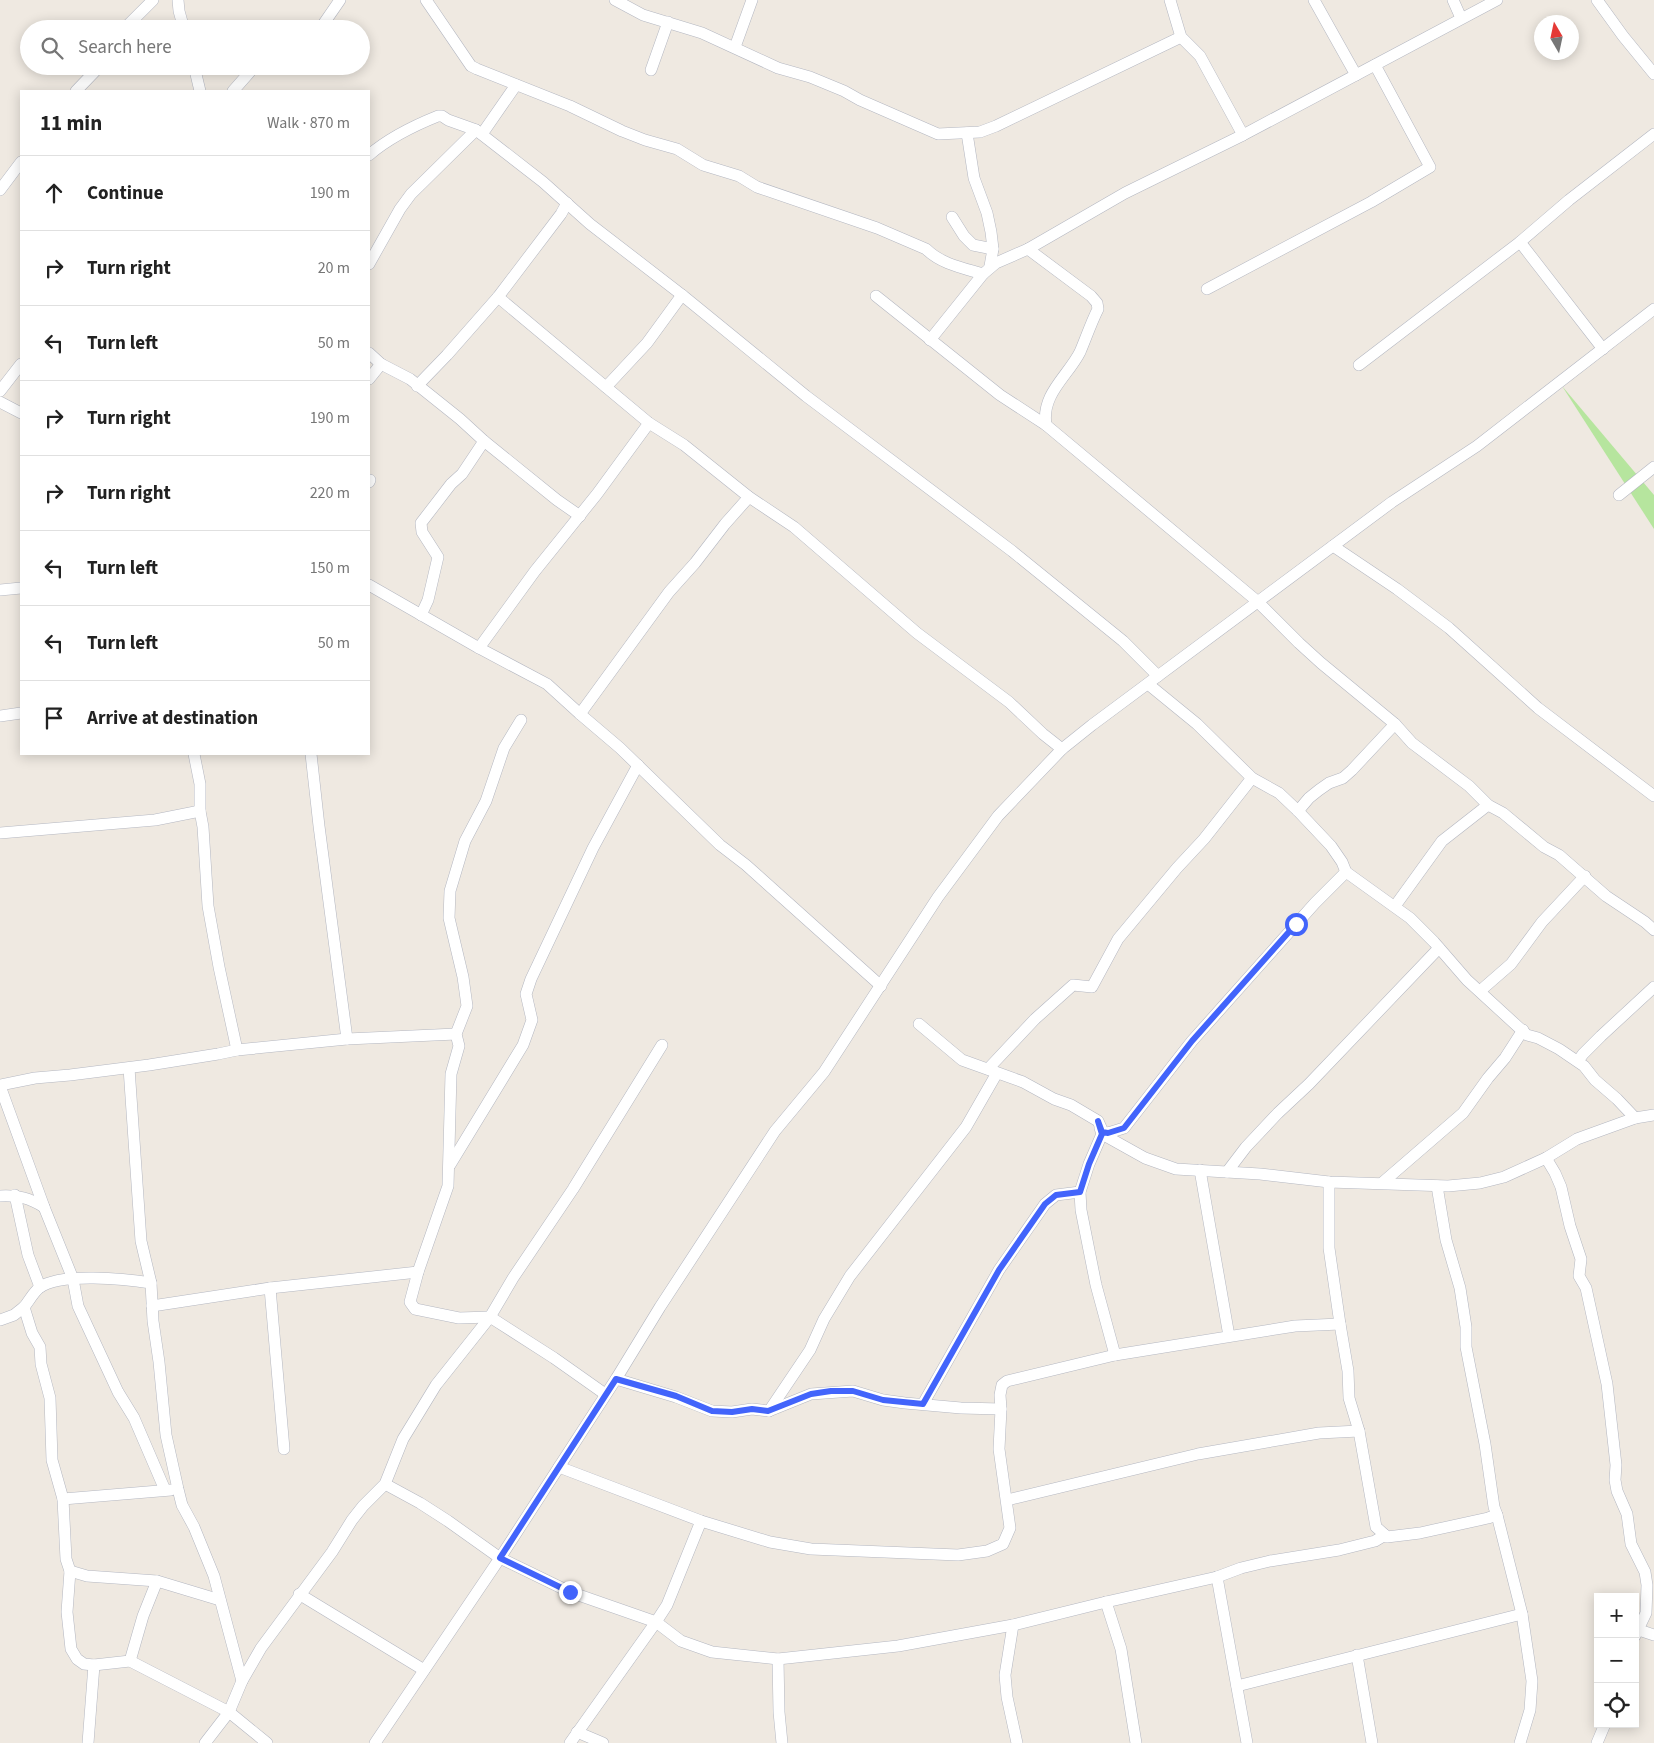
<!DOCTYPE html>
<meta charset="utf-8">
<style>
:root{--surface:#fff;--page:#f6f6f6;--text:#222;--muted:#767676;--line:#e0e0e0}
body{margin:0;font-family:"Source Sans 3",sans-serif;background:var(--page);color:var(--text)}
.controls{position:absolute;right:15px;bottom:15px;display:grid;overflow:hidden;border-radius:0px;box-shadow:0 2px 12px #0003}
.controls button{width:45px;height:45px;display:grid;place-items:center;padding:0;border:0;border-bottom:1px solid var(--line);background:var(--surface);color:var(--text);font:25px sans-serif}
.compass{position:absolute;left:1534px;top:15px;width:45px;height:45px;border-radius:50%;background:var(--surface);box-shadow:0 2px 12px #0003;rotate:351deg}
.stop{position:absolute;width:15px;height:15px;margin:-11px;border:4px solid #4264fb;border-radius:50%;background:#fff}
.stop.end{background:#4264fb;border-color:#fff;box-shadow:0 1px 5px #0008}
.list{margin:0;padding:0;list-style:none}
h2{display:flex;justify-content:space-between;align-items:center;height:65px;margin:0;padding:0 20px;font-size:21px}
h2 small{font-size:16px;font-weight:400;color:var(--muted)}
.list li{display:grid;grid-template-columns:32px 1fr auto;gap:15px;align-items:center;box-sizing:border-box;height:75px;padding:0 20px;border-top:1px solid var(--line)}
.list b{display:block;font-size:19px;white-space:nowrap}
.list em{font-size:16px;font-style:normal;color:var(--muted)}
.icon{flex:none;width:28px;height:28px;fill:none;stroke:currentColor;stroke-width:2;stroke-linecap:round;stroke-linejoin:round}
.map{position:relative;flex:none;width:1654px;height:1743px;overflow:hidden}
.search{position:absolute;background:var(--surface);box-shadow:0 2px 12px #0003;left:20px;top:20px;width:350px;height:55px;display:flex;align-items:center;gap:12px;box-sizing:border-box;padding:0 18px;border-radius:28px;color:var(--muted);font-size:19px}
.panel{position:absolute;background:var(--surface);box-shadow:0 2px 12px #0003;left:20px;top:90px;width:350px;height:665px;border-radius:0px}
.map>svg:first-child{display:block}
</style>
<div class="map">
<svg width="1654" height="1743" viewBox="0 0 1654 1743">
<rect width="100%" height="100%" fill="#efe9e1"/>
<path fill="#b6e59e" d="M1562,386L1654,495V529Z"/>
<g fill="none" stroke-linecap="round" stroke-linejoin="round">
<defs>
<g id="minor">
<path d="M178,0L179,11L184,29"/>
<path d="M426,0L471,66L477,69L570,106L622,131L645,140L677,149L703,165L739,176L757,187L877,228L926,249C941,264 963,268 983,274"/>
<path d="M615,0L643,15L702,33L778,68L810,77L844,91L860,100L938,134L980,132L996,126L1181,37"/>
<path d="M1170,0L1181,37L1200,56L1243,135"/>
<path d="M1314,0L1356,75"/>
<path d="M1453,0L1461,18"/>
<path d="M1597,0L1623,36L1654,74"/>
<path d="M124,29L153,0"/>
<path d="M320,29L340,0"/>
<path d="M735,47L752,0"/>
<path d="M194,66L200,91"/>
<path d="M651,70L668,22"/>
<path d="M76,91L100,66"/>
<path d="M233,91L255,66"/>
<path d="M967,133L974,178L987,213L991,232L993,249L990,266"/>
<path d="M482,134L516,85"/>
<path d="M369,155C390,137 413,126 438,116H442L448,120L476,130L543,182L590,224L682,295L806,396L1012,551L1123,641L1158,676"/>
<path d="M0,190L21,162"/>
<path d="M952,217L964,236L973,245L993,249"/>
<path d="M1520,242L1603,349"/>
<path d="M1028,249L1091,296L1097,303L1098,309C1091,323 1086,338 1080,352C1068,376 1041,394 1046,425"/>
<path d="M369,264L400,209L411,194L476,130"/>
<path d="M1207,289L1371,202L1430,167L1375,65"/>
<path d="M876,296L1000,395L1046,425L1257,601L1299,643L1321,663L1395,724L1352,770L1343,778L1329,783L1319,790L1309,798L1298,811"/>
<path d="M930,340L983,274L996,263L1028,249L1125,193L1243,135L1497,0"/>
<path d="M369,353L381,364L410,379L460,419L484,441L557,500L580,516"/>
<path d="M1359,365L1520,242L1569,200L1654,134"/>
<path d="M369,379L381,364"/>
<path d="M417,386L447,355L498,297L561,214L567,203"/>
<path d="M606,387L647,343L682,295"/>
<path d="M0,391L21,364"/>
<path d="M0,402L21,413"/>
<path d="M649,423L684,445L749,497L794,527L917,633L1009,702L1043,734L1062,749"/>
<path d="M369,482L370,480"/>
<path d="M1619,495L1654,467"/>
<path d="M1333,546L1397,589L1449,628L1538,708L1654,796"/>
<path d="M369,585L479,648L547,684L580,714L620,748L720,845L746,865L881,986"/>
<path d="M0,590L21,588"/>
<path d="M421,615L428,600L438,557L422,532L421,523L451,484L462,474L484,441"/>
<path d="M479,648L535,571L597,494L649,423L498,297"/>
<path d="M1148,684L1197,724L1252,778L1279,793L1298,811L1331,846L1342,862L1346,872L1410,918L1434,942L1467,980L1527,1035L1538,1038L1559,1049L1584,1066L1595,1080L1617,1099L1635,1118"/>
<path d="M580,714L669,592L695,563L725,524L749,497"/>
<path d="M0,716L21,713"/>
<path d="M521,720L504,748L486,801L465,841L450,891L449,918L463,977L467,1006L456,1034L459,1046L451,1074L448,1186L418,1272L410,1302L415,1309L459,1318L490,1317L554,1358L605,1394"/>
<path d="M1395,724L1412,743L1469,786L1488,805L1503,813L1544,847L1559,855L1606,896L1645,922L1654,930"/>
<path d="M194,754L200,784V811L203,827L208,906L219,967L237,1050"/>
<path d="M311,754L319,826L347,1039"/>
<path d="M0,833L155,820L200,811"/>
<path d="M1395,906L1442,841L1488,805"/>
<path d="M1480,991L1511,964L1542,922L1585,876"/>
<path d="M919,1024L962,1060L1023,1082L1054,1099L1071,1105L1098,1121L1103,1132L1108,1133L1124,1128L1192,1041L1315,903L1346,872"/>
<path d="M1578,1061L1583,1054L1601,1036L1654,987"/>
<path d="M129,1068L141,1241L151,1283"/>
<path d="M988,1069L1035,1019L1073,985L1092,987L1118,939L1177,868L1204,839L1252,778"/>
<path d="M0,1085L35,1078L70,1075L149,1065L218,1054L237,1050L347,1039L456,1034"/>
<path d="M0,1086L44,1207L73,1279L78,1306L118,1392L134,1418L165,1490"/>
<path d="M1100,1128L1102,1134L1089,1164L1080,1192L1081,1210L1096,1285L1115,1355"/>
<path d="M1102,1134L1145,1158L1176,1169L1260,1174L1329,1182L1448,1186L1480,1183L1504,1177L1546,1158L1577,1139L1635,1118L1654,1115"/>
<path d="M1546,1158L1555,1173L1561,1187L1570,1226L1581,1259L1579,1276L1586,1288L1607,1384L1616,1465L1615,1480L1617,1491L1627,1514L1631,1544L1645,1572L1647,1585L1646,1613L1635,1636"/>
<path d="M450,1165L523,1045L532,1020L526,994L531,979L593,848L638,765"/>
<path d="M1200,1170L1229,1336"/>
<path d="M1227,1172L1246,1147L1278,1113L1309,1084L1439,948"/>
<path d="M1329,1182V1248L1340,1324"/>
<path d="M1382,1183L1463,1113L1488,1078L1505,1058L1523,1030"/>
<path d="M15,1195L28,1255L40,1287"/>
<path d="M0,1196C18,1195 29,1198 44,1207"/>
<path d="M270,1288L284,1449"/>
<path d="M152,1306L270,1288L418,1272"/>
<path d="M0,1320L14,1315L24,1307"/>
<path d="M616,1379L676,1397L712,1411L732,1412L752,1409L769,1411L811,1394L853,1391L883,1400L905,1403L961,1408L1001,1409"/>
<path d="M923,1404L999,1270L1045,1204L1056,1195L1080,1192"/>
<path d="M769,1411L810,1350L824,1319L850,1276L966,1127L997,1073"/>
<path d="M559,1467L701,1521L770,1542L811,1549L958,1555L987,1551L1003,1544L1010,1528L999,1449L1001,1409L1000,1395L1002,1385L1007,1381L1115,1355L1295,1326L1340,1324L1348,1371L1349,1398L1359,1431L1376,1527L1385,1535"/>
<path d="M385,1484L420,1503L448,1521L500,1558L570,1592L656,1622L681,1641L712,1652L778,1659L898,1646L1013,1625L1106,1602L1217,1577L1241,1568L1270,1561L1339,1550L1375,1541L1385,1535L1387,1537L1420,1533L1488,1518L1497,1515L1494,1507L1485,1444L1466,1347V1327L1460,1288L1446,1240L1437,1186"/>
<path d="M63,1499L171,1490"/>
<path d="M1007,1500L1198,1454L1319,1433L1359,1431"/>
<path d="M1497,1515L1522,1614L1532,1681L1530,1710L1520,1743"/>
<path d="M70,1571L87,1576L157,1581L220,1600"/>
<path d="M1217,1577L1247,1743"/>
<path d="M299,1594L424,1670"/>
<path d="M1106,1602L1121,1649L1136,1743"/>
<path d="M1013,1625L1005,1675L1007,1697L1017,1743"/>
<path d="M1639,1630L1654,1635"/>
<path d="M1357,1655L1372,1743"/>
<path d="M778,1659L779,1712L782,1743"/>
<path d="M130,1661L143,1616L157,1581"/>
<path d="M242,1681L214,1576L194,1527L182,1505L178,1489L166,1435L159,1362L153,1321L151,1283C127,1279 59,1272 39,1288C33,1293 29,1301 24,1307L32,1333L40,1347L41,1364L50,1398L52,1460L63,1499L66,1559L70,1571L67,1612L71,1649L77,1659L84,1664L94,1665L130,1661L229,1712L267,1743"/>
<path d="M1237,1686L1522,1614"/>
<path d="M577,1732L603,1743"/>
<path d="M88,1743L94,1665"/>
<path d="M205,1743L229,1712L242,1681L261,1648L332,1552L352,1520L363,1506L385,1484L403,1439L436,1385L490,1317L513,1278L573,1189L662,1045"/>
<path d="M375,1743L500,1558L616,1379L660,1307L775,1131L824,1072L938,897L998,816L1062,749L1092,725L1392,502L1477,446L1654,309"/>
<path d="M570,1743L656,1622L667,1605L701,1521"/>
<path d="M1597,1743L1605,1724"/>
</g>
</defs>
<use href="#minor" stroke="#b4b7c1" stroke-width="12"/>
<use href="#minor" stroke="#fff" stroke-width="11"/>
</g>
<g fill="none" stroke-linecap="round" stroke-linejoin="round">
<path stroke="#4264fb" stroke-width="6" d="M570,1592L500,1558L616,1379L676,1396L712,1411L732,1412L752,1409L768,1411L811,1394L831,1391H853L883,1400L923,1404L999,1270L1045,1204L1056,1195L1080,1192L1089,1164L1102,1134L1098,1121L1102,1132L1108,1133L1124,1128L1192,1041L1296,924"/>
</g>
</svg>
<div class="controls">
<button>+</button>
<button>−</button>
<button><svg class="icon" aria-label="locate" viewBox="0 0 24 24"><circle cx="12" cy="12" r="6"/><path d="M12 2v4M12 18v4M2 12h4M18 12h4"/></svg></button>
</div>
<svg class="compass" viewBox="-18 -18 36 36"><path d="M0-13l5 13h-10z" fill="#e53935"/><path d="M0 13l5-13h-10z" fill="#767676"/></svg>
<div class="stop" style="left:1296px;top:924px"></div>
<div class="stop end" style="left:570px;top:1592px"></div>
<div class="search"><svg class="icon" aria-label="search" viewBox="0 0 24 24"><circle cx="10" cy="10" r="6"/><path d="M15 15l6 6"/></svg>Search here</div>
<section class="panel">
<h2>11 min<small>Walk · 870 m</small></h2>
<ul class="list">
<li><svg class="icon" aria-label="ahead" viewBox="0 0 24 24"><path d="M12 20V5M6 11l6-6 6 6"/></svg><div><b>Continue</b></div><em>190 m</em></li>
<li><svg class="icon" aria-label="right" viewBox="0 0 24 24"><path d="M7 20v-9h11M14 6l5 5-5 5"/></svg><div><b>Turn right</b></div><em>20 m</em></li>
<li><svg class="icon" aria-label="left" viewBox="0 0 24 24"><path d="M17 20v-9H6M10 6l-5 5 5 5"/></svg><div><b>Turn left</b></div><em>50 m</em></li>
<li><svg class="icon" aria-label="right" viewBox="0 0 24 24"><path d="M7 20v-9h11M14 6l5 5-5 5"/></svg><div><b>Turn right</b></div><em>190 m</em></li>
<li><svg class="icon" aria-label="right" viewBox="0 0 24 24"><path d="M7 20v-9h11M14 6l5 5-5 5"/></svg><div><b>Turn right</b></div><em>220 m</em></li>
<li><svg class="icon" aria-label="left" viewBox="0 0 24 24"><path d="M17 20v-9H6M10 6l-5 5 5 5"/></svg><div><b>Turn left</b></div><em>150 m</em></li>
<li><svg class="icon" aria-label="left" viewBox="0 0 24 24"><path d="M17 20v-9H6M10 6l-5 5 5 5"/></svg><div><b>Turn left</b></div><em>50 m</em></li>
<li><svg class="icon" aria-label="arrive" viewBox="0 0 24 24"><path d="M6 21V4h12l-3 4 3 4H6"/></svg><div><b>Arrive at destination</b></div></li>
</ul>
</section>
</div>
